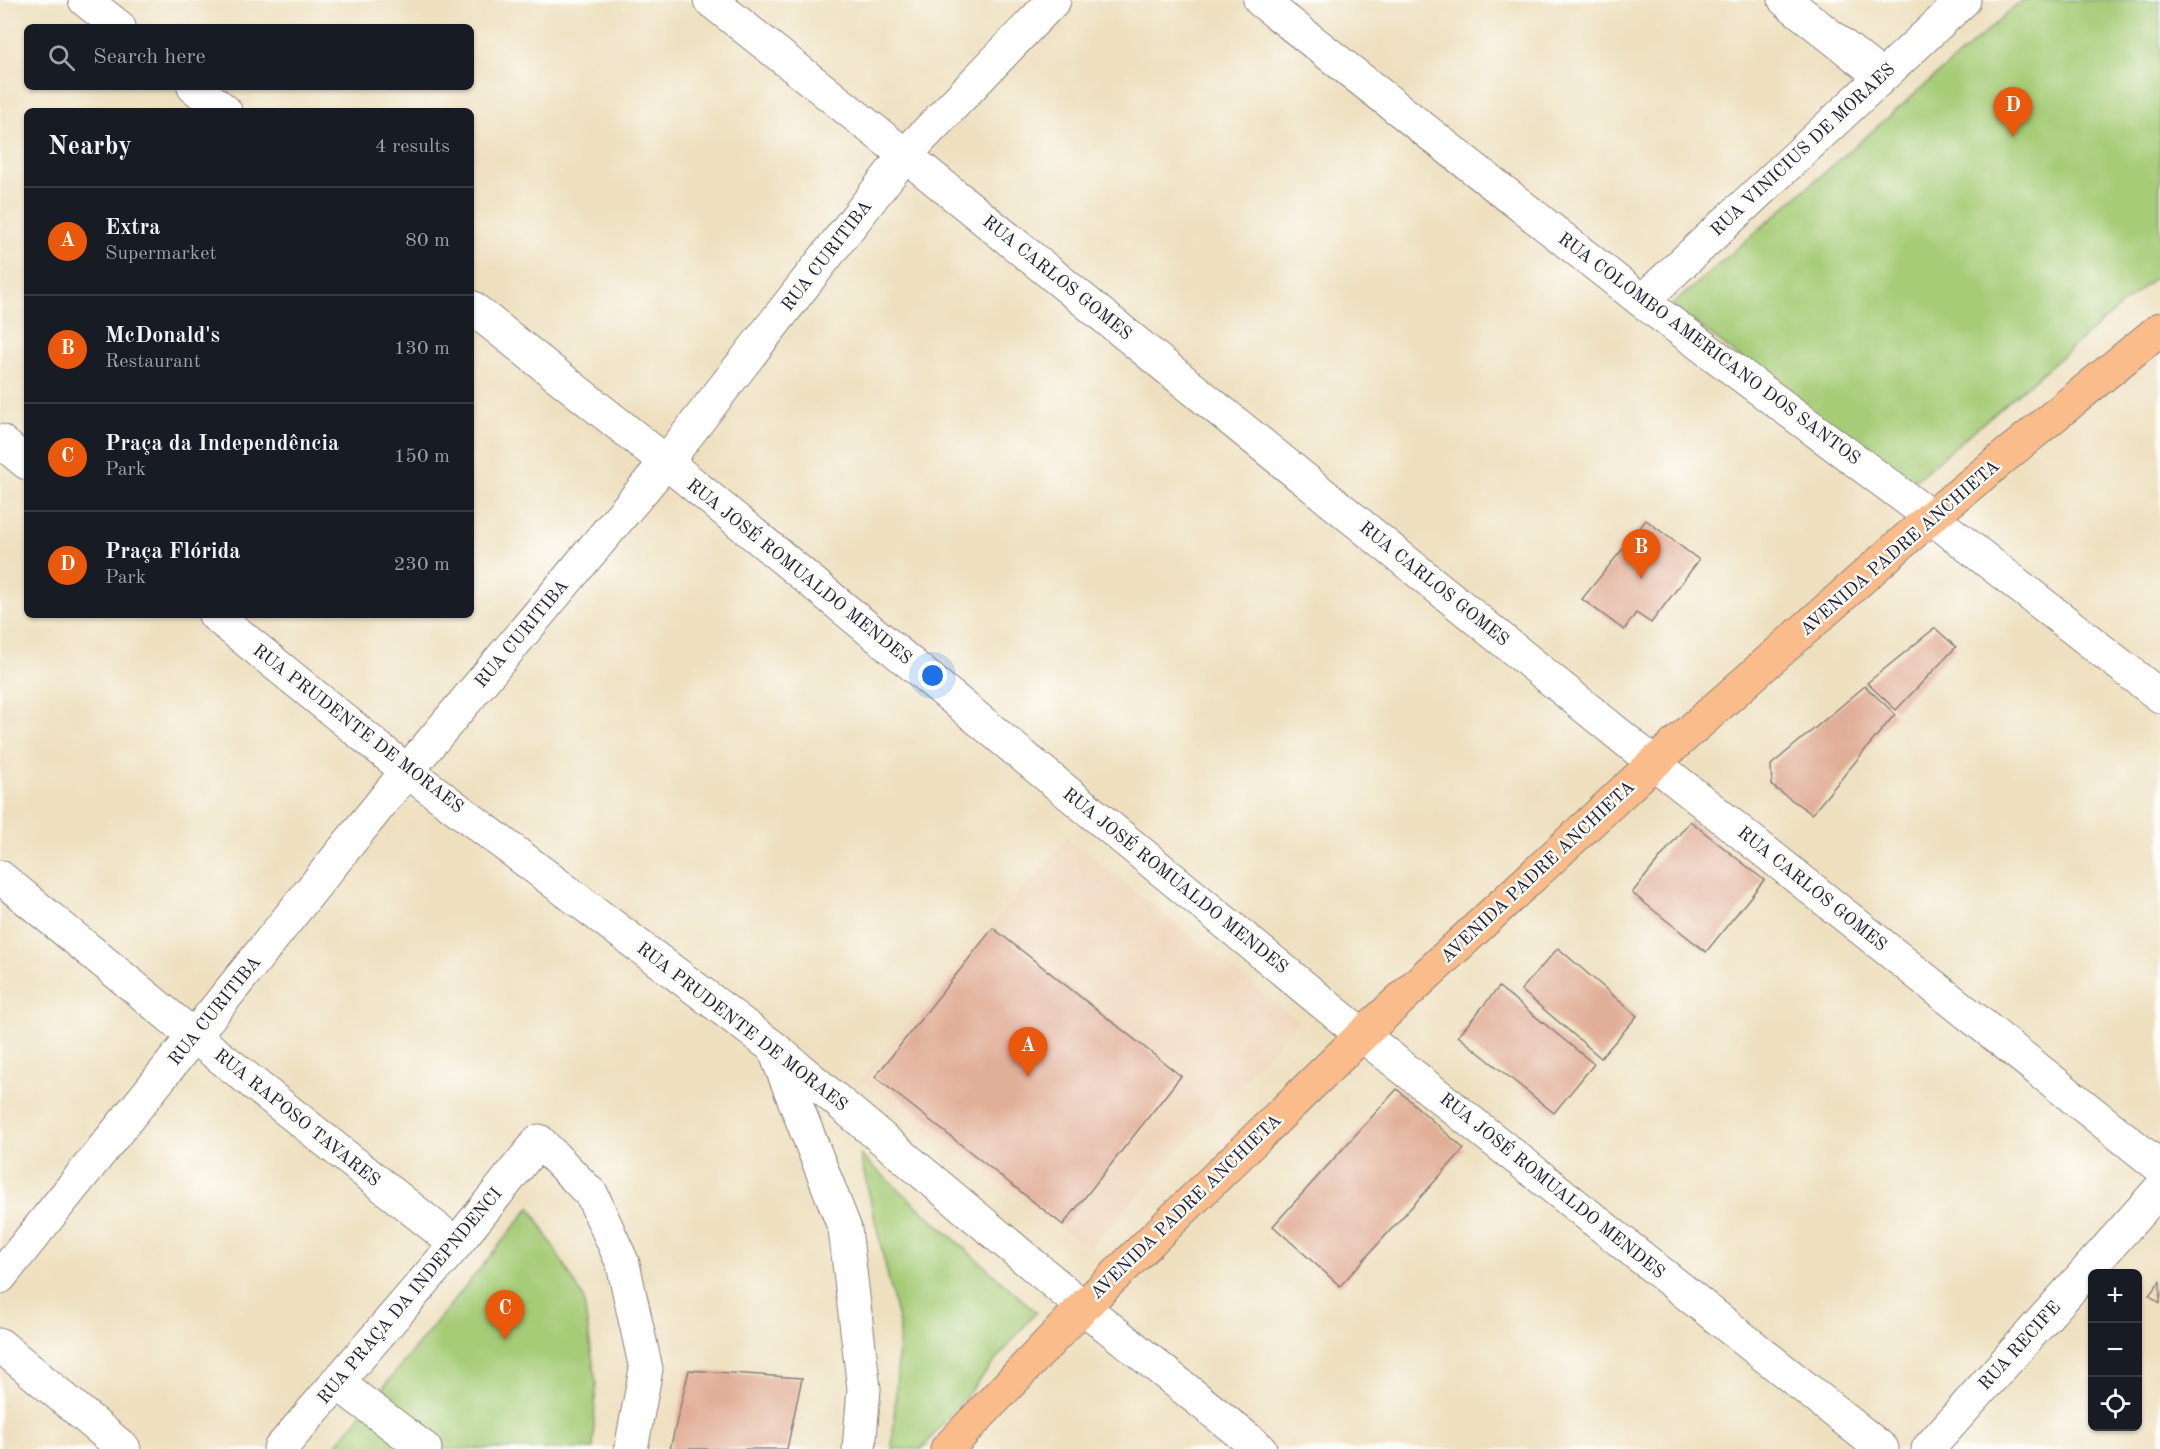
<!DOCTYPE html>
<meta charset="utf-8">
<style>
:root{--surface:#171b24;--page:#20242c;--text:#f1f3f6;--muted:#9ea1a6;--line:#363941;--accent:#ea580c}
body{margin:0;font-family:"Old Standard TT",serif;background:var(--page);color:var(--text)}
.controls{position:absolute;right:18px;bottom:18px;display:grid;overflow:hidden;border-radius:9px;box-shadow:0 2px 4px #0004}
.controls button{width:54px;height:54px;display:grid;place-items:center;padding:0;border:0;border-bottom:2px solid var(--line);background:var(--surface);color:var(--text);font:30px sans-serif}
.you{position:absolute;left:933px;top:676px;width:21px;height:21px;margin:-15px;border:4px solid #fff;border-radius:50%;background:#1a73e8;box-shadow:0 0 0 9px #1a73e833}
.badge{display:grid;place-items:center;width:39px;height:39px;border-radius:50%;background:var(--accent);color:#fff;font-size:20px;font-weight:700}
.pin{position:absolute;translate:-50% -50px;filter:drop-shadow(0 2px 3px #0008)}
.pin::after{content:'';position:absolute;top:32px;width:21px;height:18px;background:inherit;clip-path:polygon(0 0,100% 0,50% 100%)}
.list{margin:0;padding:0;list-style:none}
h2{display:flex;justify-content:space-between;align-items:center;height:78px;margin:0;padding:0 24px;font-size:26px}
h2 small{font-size:20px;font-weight:400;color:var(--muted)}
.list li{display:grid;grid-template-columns:39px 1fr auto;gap:18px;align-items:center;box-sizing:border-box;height:108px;padding:0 24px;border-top:2px solid var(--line)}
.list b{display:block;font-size:22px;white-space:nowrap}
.list p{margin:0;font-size:20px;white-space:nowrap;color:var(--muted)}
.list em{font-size:20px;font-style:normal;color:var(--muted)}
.icon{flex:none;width:33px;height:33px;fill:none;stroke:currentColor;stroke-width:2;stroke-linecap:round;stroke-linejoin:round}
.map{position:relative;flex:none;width:2160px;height:1449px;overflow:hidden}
.search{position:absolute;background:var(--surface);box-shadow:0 2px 4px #0004;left:24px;top:24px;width:450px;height:66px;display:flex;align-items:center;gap:15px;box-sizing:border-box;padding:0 21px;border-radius:9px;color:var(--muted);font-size:22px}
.panel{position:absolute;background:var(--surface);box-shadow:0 2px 4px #0004;left:24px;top:108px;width:450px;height:510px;border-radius:9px}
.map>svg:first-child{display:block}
</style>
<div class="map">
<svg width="2160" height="1449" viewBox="0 0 2160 1449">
<rect width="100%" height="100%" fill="#fdfcf7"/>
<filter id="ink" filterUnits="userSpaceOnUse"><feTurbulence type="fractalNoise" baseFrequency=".0167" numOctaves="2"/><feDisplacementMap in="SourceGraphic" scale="12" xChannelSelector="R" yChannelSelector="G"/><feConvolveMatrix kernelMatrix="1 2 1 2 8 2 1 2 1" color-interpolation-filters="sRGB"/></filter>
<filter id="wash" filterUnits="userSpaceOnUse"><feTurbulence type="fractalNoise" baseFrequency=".008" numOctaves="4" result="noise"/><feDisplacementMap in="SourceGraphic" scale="24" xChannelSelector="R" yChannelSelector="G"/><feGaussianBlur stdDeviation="1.35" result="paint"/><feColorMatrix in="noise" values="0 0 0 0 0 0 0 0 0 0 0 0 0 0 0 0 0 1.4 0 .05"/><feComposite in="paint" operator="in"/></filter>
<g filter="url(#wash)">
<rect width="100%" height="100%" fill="#eee0bf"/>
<path fill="#efd6bb" d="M1067,837L1298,1021L1089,1249L860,1080Z"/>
<g fill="#a6cc77" stroke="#647759" stroke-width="1.5">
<path d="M2023,0H2160V273L1907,487L1672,305Z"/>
<path d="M860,1155L1036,1312L922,1449H892L900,1329Z"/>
<path d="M530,1207L583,1297L596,1383L593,1449H333Z"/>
</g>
<g id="blocks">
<g fill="#e1ae97">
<path d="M1646,520L1699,560L1651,623L1636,613L1624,630L1582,599Z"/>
<path d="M1935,628L1956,647L1896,710L1867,683Z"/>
<path d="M1865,686L1895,714L1812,814L1772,786L1771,765Z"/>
<path d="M1690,821L1764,880L1706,952L1632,893Z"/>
<path d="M993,928L1181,1076L1063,1225L875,1077Z"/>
<path d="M1558,948L1637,1016L1601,1058L1521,990Z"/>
<path d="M1499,987L1594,1064L1554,1113L1458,1036Z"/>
<path d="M1397,1089L1464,1149L1340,1286L1273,1226Z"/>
<path d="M2160,1281V1303L2149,1295Z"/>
<path d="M689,1370L802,1378L787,1449H670Z"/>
</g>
</g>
</g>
<g filter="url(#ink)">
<use href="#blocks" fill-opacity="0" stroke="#88817d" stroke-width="1.5"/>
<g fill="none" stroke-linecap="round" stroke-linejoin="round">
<defs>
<g id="minor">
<path d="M85,0L119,27"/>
<path d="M710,0L905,155L1654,763L2160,1167"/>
<path d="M1260,0L1642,301L1931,517L2160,696"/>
<path d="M1785,0L1881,76"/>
<path d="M194,87L225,111"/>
<path d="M1642,301L1964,0"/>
<path d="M471,307L666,462L1362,1035L1882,1449"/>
<path d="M0,441L27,463"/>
<path d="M215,615L407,771L773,1047L1083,1307L1260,1449"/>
<path d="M0,877L195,1037L456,1244"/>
<path d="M775,1051L845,1229L864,1389L859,1449"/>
<path d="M0,1277L407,771L666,462L905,155L1054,0"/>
<path d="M0,1345L124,1449"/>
<path d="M336,1382L425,1449"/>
<path d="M280,1449L456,1244L539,1141L592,1195L623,1264L646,1369L631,1449"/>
<path d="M1928,1449L2160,1189"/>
</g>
<path id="major" d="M947,1449L1083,1307L1362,1035L1654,763L1931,517L2160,329"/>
</defs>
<use href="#minor" stroke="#88817d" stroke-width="35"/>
<use href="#major" stroke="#88817d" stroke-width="35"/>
<use href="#minor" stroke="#fff" stroke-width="33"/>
<use href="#major" stroke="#f9bc8a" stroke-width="33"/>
</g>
</g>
<g text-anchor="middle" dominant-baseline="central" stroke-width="5" stroke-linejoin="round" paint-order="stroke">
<g font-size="18" fill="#22223b" stroke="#fdfcf7">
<text transform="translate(1803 150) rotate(-43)">RUA VINICIUS DE MORAES</text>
<text transform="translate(827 256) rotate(-52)">RUA CURITIBA</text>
<text transform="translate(1057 278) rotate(39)">RUA CARLOS GOMES</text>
<text transform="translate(1709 349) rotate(37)">RUA COLOMBO AMERICANO DOS SANTOS</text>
<text transform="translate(1900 548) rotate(-41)">AVENIDA PADRE ANCHIETA</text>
<text transform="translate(799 572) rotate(39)">RUA JOSÉ ROMUALDO MENDES</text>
<text transform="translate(1434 584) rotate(39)">RUA CARLOS GOMES</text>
<text transform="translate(522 634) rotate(-50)">RUA CURITIBA</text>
<text transform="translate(358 729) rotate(38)">RUA PRUDENTE DE MORAES</text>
<text transform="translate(1538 872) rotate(-43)">AVENIDA PADRE ANCHIETA</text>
<text transform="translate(1175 881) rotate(39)">RUA JOSÉ ROMUALDO MENDES</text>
<text transform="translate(1812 889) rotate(39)">RUA CARLOS GOMES</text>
<text transform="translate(215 1011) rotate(-51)">RUA CURITIBA</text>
<text transform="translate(742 1027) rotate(38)">RUA PRUDENTE DE MORAES</text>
<text transform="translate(297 1118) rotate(39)">RUA RAPOSO TAVARES</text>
<text transform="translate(1552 1186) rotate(39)">RUA JOSÉ ROMUALDO MENDES</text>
<text transform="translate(1186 1207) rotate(-44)">AVENIDA PADRE ANCHIETA</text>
<text transform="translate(410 1296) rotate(-50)">RUA PRAÇA DA INDEPNDENCI</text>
<text transform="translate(2020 1346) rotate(-48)">RUA RECIFE</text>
</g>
</g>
</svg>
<div class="controls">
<button>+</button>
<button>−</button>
<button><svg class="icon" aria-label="locate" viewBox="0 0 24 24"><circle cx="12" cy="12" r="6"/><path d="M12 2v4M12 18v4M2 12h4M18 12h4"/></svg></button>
</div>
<div class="you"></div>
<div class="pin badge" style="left:1028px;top:1077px">A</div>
<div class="pin badge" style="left:1641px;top:579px">B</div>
<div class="pin badge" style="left:505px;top:1340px">C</div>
<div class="pin badge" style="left:2013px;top:137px">D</div>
<div class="search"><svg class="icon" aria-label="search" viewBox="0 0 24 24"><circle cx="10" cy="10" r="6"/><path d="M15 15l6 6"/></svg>Search here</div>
<section class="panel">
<h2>Nearby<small>4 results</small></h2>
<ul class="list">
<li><span class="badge">A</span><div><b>Extra</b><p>Supermarket</p></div><em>80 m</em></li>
<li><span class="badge">B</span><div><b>McDonald's</b><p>Restaurant</p></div><em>130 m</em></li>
<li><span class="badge">C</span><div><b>Praça da Independência</b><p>Park</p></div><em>150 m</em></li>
<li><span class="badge">D</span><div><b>Praça Flórida</b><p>Park</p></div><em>230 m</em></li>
</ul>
</section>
</div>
